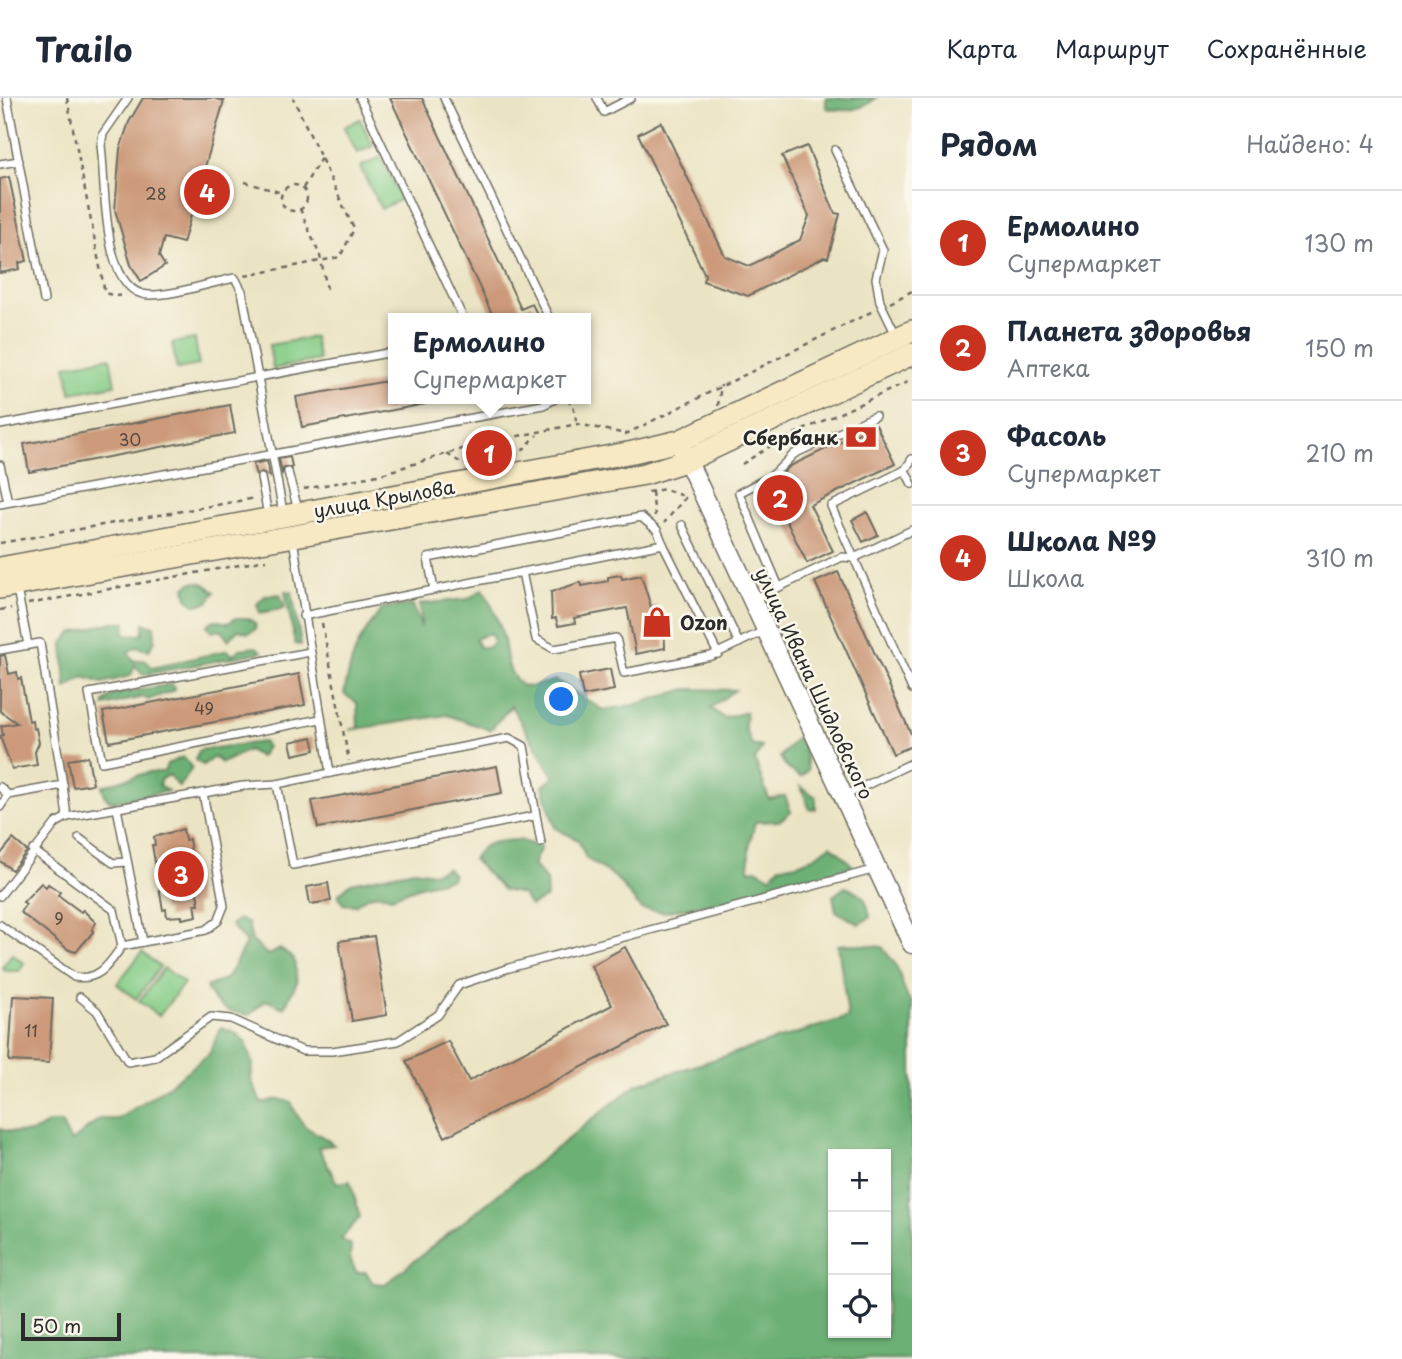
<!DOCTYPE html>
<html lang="ru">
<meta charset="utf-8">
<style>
:root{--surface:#fff;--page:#f2f2f3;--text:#1f2937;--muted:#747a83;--line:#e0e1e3;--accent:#c8321e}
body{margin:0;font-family:"Playpen Sans",sans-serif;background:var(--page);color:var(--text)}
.controls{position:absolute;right:21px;bottom:21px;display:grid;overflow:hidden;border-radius:0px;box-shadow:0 2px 5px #0004}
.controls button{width:63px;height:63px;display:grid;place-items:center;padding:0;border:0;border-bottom:2px solid var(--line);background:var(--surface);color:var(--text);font:35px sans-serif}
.scale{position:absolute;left:21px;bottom:18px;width:100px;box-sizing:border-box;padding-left:7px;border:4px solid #2b2b2b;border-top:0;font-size:19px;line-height:24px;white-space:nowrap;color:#2b2b2b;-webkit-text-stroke:5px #fbf7ec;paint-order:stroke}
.you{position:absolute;left:562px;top:602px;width:24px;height:24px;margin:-18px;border:5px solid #fff;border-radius:50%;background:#1a73e8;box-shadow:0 0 0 10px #1a73e833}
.badge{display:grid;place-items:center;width:46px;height:46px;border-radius:50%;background:var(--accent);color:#fff;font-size:23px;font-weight:700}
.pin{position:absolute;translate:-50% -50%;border:4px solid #fff;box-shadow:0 2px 7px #0006}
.popup{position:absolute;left:388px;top:215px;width:203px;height:91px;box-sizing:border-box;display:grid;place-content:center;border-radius:0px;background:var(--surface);filter:drop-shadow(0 2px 5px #0005);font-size:23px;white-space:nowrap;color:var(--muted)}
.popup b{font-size:26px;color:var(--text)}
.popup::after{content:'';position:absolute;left:50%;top:100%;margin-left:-14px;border:14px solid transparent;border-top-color:var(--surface)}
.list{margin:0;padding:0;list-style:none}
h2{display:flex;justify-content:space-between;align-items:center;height:91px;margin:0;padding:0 28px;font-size:30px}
h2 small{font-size:23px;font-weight:400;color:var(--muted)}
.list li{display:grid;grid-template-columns:46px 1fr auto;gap:21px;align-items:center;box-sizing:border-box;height:105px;padding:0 28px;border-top:2px solid var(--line)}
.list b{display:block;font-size:26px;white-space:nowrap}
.list p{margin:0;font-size:23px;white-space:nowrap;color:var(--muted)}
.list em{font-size:23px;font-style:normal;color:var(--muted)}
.icon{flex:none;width:38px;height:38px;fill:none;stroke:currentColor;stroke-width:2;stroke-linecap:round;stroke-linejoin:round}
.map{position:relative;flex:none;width:912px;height:1261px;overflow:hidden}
header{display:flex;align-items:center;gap:42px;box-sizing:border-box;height:98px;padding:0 35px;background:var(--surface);border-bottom:2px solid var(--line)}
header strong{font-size:33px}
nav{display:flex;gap:38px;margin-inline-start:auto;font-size:24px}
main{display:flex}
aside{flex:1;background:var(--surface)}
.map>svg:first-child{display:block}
</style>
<header>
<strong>Trailo</strong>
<nav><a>Карта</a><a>Маршрут</a><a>Сохранённые</a></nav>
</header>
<main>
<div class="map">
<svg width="912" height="1261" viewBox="0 0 912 1261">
<rect width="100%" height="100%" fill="#fbf7ec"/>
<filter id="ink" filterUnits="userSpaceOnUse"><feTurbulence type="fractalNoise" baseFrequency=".0143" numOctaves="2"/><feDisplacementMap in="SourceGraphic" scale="14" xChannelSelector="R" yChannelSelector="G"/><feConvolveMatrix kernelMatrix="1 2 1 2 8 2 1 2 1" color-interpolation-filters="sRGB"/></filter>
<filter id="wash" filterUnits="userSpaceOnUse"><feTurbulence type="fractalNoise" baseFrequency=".00686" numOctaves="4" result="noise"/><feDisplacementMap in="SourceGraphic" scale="28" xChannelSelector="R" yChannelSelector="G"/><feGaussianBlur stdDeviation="1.57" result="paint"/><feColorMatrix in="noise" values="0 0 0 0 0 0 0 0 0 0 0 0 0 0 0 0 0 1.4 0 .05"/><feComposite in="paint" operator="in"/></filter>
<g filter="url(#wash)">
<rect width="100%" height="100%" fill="#ebe4c4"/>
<g fill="#85cc87" stroke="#587c59" stroke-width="2">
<path d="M360,21L373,48L357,55L344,29Z"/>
<path d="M381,59L401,101L381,111L360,69Z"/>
<path d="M314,239L319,262L273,271L269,247Z"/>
<path d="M195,241L199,267L177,271L172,245Z"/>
<path d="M110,259L115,287L71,295L66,268Z"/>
<path d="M142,854L160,869L136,901L117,886Z"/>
<path d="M12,856L24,865L19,873H5L2,869Z"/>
<path d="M164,870L184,885L159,918L139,903Z"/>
</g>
<g fill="#6cb074" stroke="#4c6e50" stroke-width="2" fill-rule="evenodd">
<path d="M826,0H876C861,13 845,15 826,10Z"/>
<path d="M193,484L203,485L215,494L208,504L196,507L187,500L185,489Z"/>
<path d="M483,491C492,507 500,524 504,543C508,563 506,572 521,587L529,589L556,582L603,612L634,607L686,591L735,592L710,610L724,620L746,614L745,630L752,647L762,649L755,662L769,701L785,698L791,714L779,723L755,724L749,749V772L756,771L770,779L780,768C801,768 815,759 831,747L853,768L727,802L664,814L641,811L616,780L586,760L578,742L555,730L543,688L554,679L511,608L490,632L447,617L349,632L358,630L357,605L344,596C352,555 357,542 383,510L413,507L421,529L420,506L468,501ZM489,535L494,542L489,549H479L475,541Z"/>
<path d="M285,493L292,494L301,547L295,546Z"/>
<path d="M280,496L285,510L260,515L257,506L265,498Z"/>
<path d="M236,520H248L255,525L256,531L248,535L238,532L228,542L221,532L211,534L207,527L214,522L228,525Z"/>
<path d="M113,524H126L124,536L142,537L144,525L154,528L155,542L149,552L136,549L128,554L134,563L146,562L152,570L228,552L232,557L240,551L256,549L262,554L143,577L135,567L131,578L102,585L84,579L66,590L63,545L72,535Z"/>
<path d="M172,586L175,592L148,602L143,599L104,608V604L113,597Z"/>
<path d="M796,640L803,644L808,672L801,679L787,670L780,659Z"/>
<path d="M263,644L267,649L260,659L248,652L222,665L214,659L203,667L195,662L199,652Z"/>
<path d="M183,659L192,670L179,689L169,677L161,681L159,687L168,693L112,704L106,700L102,688L149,674H164L167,666Z"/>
<path d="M801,689L816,699V711L810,712Z"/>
<path d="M519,742L541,749L533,767L546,782L547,799L530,808L522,796L503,792L473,761C485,742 497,743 519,742Z"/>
<path d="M447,770L453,777L451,781L420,788L392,799C376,794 369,796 355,807L343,806L338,797L351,785L414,772L433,775Z"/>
<path d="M845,789C863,794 867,801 870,819L859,826L836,813L833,798Z"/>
<path d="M238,821L248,825L252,843L268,857L280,851L294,861L297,884L284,910L266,902L249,917C227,914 215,910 206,889L227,880L246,845L231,827Z"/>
<path d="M854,846L882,849L896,867L907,899L912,905V1261H0V1031C18,1036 34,1038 48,1025H61L71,1044L99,1021H118L168,988L209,956L221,929L238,936L245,943L253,966L251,981L261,1005L279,1001L291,1004C306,1040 311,1027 334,1047L318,1049L337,1085L350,1083L360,1119L341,1141L351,1147L350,1160L356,1174H366L373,1185L385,1186L637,986L848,919L838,847ZM833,1056H886V1235H833Z"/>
</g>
<g id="blocks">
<g fill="#cc9a7a">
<path d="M143,0H213L224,3L183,145L164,140L159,158L165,168L141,183L131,167L115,112L120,51L129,24Z"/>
<path d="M390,0H422L521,211L532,206L539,220H494Z"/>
<path d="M661,24L725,158L749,168L800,142L809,118L782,58L807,48L835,115L840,116L828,160L824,159L748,198L703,183L705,177L638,36Z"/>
<path d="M9,79L27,163L19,165L20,171L0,175V81Z"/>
<path d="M393,282V301H426V306L302,329L296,299Z"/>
<path d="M230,307L235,335L29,374L24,346Z"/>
<path d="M876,327L895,366L810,407L833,453L807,465L776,402L780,388L775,383L790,368Z"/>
<path d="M290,359L292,369H284L282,375L279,361Z"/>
<path d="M267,363L270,379L262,374L256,377L253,366Z"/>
<path d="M867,414L878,437L863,444L852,422Z"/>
<path d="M838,474L912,638V648L893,656L815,484Z"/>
<path d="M621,477L622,481L641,477L651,509L657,508L659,522L664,521L665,550L636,556L627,510L574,520L575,525L558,528L556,520L552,521L551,494L581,484L582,488L608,483V479Z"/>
<path d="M5,557L9,576L17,574L18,581L21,580L29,623L32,622L33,631L36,630L39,645L35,654L37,667L12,671L0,638L3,637L1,628L17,625L0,613V558Z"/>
<path d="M610,571L614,592L583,598L579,577Z"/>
<path d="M299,576L305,607L109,644L103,614Z"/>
<path d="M312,639L315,652L293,657L290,644Z"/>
<path d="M88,659L93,686L73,689L68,662Z"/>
<path d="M497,668L502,695L318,730L312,703Z"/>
<path d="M183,731L185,742L189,741L191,754H189L199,806H195L197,818L182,821V818L167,819L166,811L163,812L152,747H155L154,739Z"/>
<path d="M13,741L27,753L12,772L0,763V757Z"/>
<path d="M41,785L46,789L48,786L60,794L58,797L81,814L83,812L96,825L92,831L94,833L76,854L69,852L20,814L26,806L23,804Z"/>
<path d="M328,785L331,803L310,806L307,789Z"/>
<path d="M374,838L387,917L352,923L339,843Z"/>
<path d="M625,849L666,926L445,1039L406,963L448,943L469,983L612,907L591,868Z"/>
<path d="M13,898L53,900L49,965L9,963Z"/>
</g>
</g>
</g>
<g filter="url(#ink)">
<use href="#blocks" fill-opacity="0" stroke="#6e6c61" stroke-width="2"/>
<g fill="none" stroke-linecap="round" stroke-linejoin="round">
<defs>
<g id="service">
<path d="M7,0L44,202"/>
<path d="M128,0L103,36L101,48C106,81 100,196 149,197C177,197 208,185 235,180L242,193L283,414"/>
<path d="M360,0L463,220"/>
<path d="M444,0L549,220"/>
<path d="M597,0L604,14L631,0"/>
<path d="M835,52L883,152L876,180L880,204L897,239"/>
<path d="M0,66L19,63"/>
<path d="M0,327L393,254"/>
<path d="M912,361L905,372L831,408L912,591"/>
<path d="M0,367L8,404"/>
<path d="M905,372L912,386"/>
<path d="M288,374L298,412"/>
<path d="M261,380L268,417"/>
<path d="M0,406L543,307L555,301"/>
<path d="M682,427L739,545"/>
<path d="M293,441L330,675L509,640L524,648L541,745"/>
<path d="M522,474L536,541L554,551L616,540L624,575L711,558L766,532"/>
<path d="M779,489L739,395L773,377L794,356L875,318"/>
<path d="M17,491L28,547"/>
<path d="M434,492L428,460L641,419L657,432L663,446"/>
<path d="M754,501L842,459L854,460L912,432"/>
<path d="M303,518L663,446L718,556"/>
<path d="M0,552L40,545L63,687L8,697L0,689"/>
<path d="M310,554L89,595L102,664L320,621"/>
<path d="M330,675L277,686L293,767L534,718"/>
<path d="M63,687L67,719L243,688L277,686"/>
<path d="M844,698L912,665"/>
<path d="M0,709L8,697"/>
<path d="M117,710L143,844"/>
<path d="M79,740L113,765L127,764"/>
<path d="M0,798L56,725L67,719"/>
<path d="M0,827L74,879C100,883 109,866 122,848L114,812L33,752"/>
<path d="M122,848L206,832L218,823L224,808L203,695"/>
<path d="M80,899L97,913L128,964L155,959L211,919L231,921L303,953H332L398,943L438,917L459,887L509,870L876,771"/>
</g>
<path id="tertiary" d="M683,353L912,846"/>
<g id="secondary">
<path d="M0,470L633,354L679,343L912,233"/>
<path d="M0,490L645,376L688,362L912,256"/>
</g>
</defs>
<use href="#service" stroke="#6e6c61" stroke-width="10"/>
<use href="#tertiary" stroke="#6e6c61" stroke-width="21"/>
<use href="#secondary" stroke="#6e6c61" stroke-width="24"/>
<g stroke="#6e6c61" stroke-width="2.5" stroke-dasharray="5 5" stroke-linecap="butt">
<path d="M67,0L105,195L115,198L126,197"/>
<path d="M245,84L282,95"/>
<circle cx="294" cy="100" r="13"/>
<path d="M303,90L321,60"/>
<path d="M300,111L320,158L327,191"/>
<path d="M245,178L340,159L354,131L293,0"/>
<path d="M890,205L912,193"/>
<path d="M567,301L573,307L577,326"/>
<path d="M718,308L721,287"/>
<path d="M447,356L463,366L520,355L537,337"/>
<path d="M742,366L777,344L912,282"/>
<path d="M304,391L378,377L475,347L577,326L626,336L875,212"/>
<path d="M648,394L665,391L686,399L664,425"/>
<path d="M652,394L655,418"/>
<path d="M0,445L256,400"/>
<path d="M28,506L266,462"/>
<path d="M0,512L11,510"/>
<path d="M322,525L349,663"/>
</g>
<use href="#service" stroke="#fff" stroke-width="7"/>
<use href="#tertiary" stroke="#fff" stroke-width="18"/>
<use href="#secondary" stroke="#f7e9c3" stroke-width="21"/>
</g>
</g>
<defs>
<symbol id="bank-bare" viewBox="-9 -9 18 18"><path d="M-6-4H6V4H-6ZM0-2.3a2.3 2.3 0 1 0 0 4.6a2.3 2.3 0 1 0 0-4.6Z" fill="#c8321e" stroke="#fbf7ec" stroke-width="2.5" paint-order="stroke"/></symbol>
<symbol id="shop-bare" viewBox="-9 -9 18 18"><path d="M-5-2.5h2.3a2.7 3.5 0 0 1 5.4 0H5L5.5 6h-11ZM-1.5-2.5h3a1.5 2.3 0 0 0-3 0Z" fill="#c8321e" stroke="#fbf7ec" stroke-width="2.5" paint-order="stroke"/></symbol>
</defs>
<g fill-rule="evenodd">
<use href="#bank-bare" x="839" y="317" width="44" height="44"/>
<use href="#shop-bare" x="635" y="502" width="44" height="44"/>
</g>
<g text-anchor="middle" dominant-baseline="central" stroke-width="5" stroke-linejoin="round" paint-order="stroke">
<g font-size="16" fill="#53473f">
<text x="156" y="95">28</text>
<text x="130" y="341">30</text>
<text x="204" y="610">49</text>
<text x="59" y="820">9</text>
<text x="31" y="932">11</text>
</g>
<g font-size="19" font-weight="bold" fill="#2b2b2b" stroke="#fbf7ec" text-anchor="end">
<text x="838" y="339">Сбербанк</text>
<text x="680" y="524" text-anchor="start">Ozon</text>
</g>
<g font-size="19" fill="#2b2b2b" stroke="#fbf7ec">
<text transform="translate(384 400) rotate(-10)">улица Крылова</text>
<text transform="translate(815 585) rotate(65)">улица Ивана Шидловского</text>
</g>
</g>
</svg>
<div class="controls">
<button>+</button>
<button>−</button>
<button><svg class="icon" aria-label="locate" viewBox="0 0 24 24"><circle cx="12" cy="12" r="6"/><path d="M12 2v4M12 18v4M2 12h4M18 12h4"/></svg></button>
</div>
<div class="scale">50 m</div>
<div class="you"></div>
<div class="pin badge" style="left:489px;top:355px">1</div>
<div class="popup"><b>Ермолино</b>Супермаркет</div>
<div class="pin badge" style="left:780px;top:400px">2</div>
<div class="pin badge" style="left:181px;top:776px">3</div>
<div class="pin badge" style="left:207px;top:94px">4</div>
</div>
<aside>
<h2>Рядом<small>Найдено: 4</small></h2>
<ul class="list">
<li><span class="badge">1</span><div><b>Ермолино</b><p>Супермаркет</p></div><em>130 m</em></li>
<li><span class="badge">2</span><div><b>Планета здоровья</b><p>Аптека</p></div><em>150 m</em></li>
<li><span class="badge">3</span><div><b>Фасоль</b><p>Супермаркет</p></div><em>210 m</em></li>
<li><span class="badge">4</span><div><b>Школа №9</b><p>Школа</p></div><em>310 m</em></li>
</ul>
</aside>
</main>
